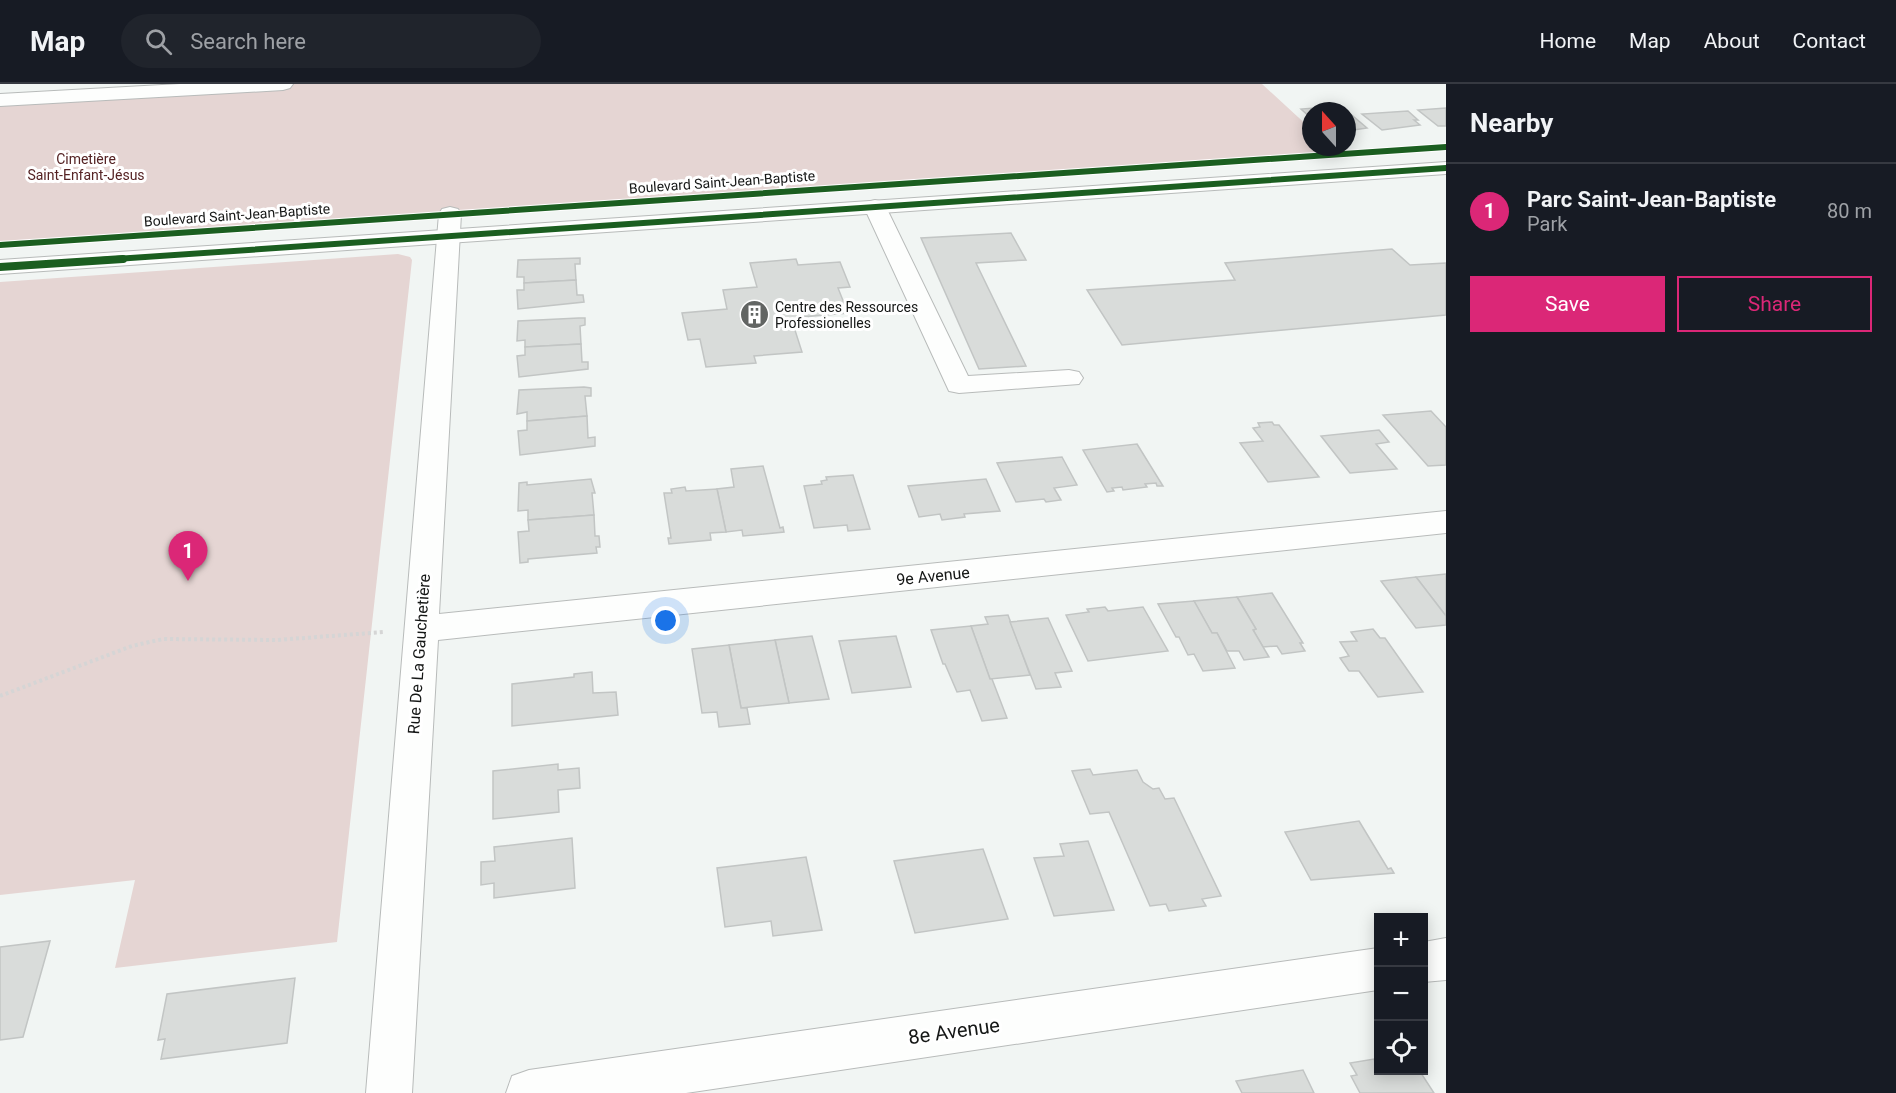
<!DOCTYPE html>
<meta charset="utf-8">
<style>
:root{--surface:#171b24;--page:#20242c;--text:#f1f3f6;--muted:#9ea1a6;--line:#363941;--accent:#db2777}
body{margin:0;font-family:Roboto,sans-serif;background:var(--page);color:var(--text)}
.controls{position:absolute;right:18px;bottom:18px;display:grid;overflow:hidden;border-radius:0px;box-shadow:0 3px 15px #0003}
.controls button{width:54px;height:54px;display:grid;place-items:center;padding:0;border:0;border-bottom:2px solid var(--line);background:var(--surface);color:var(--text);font:30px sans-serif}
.compass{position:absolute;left:1302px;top:18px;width:54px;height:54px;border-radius:50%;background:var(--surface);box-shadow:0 3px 15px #0003;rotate:339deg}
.you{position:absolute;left:666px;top:537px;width:21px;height:21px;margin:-15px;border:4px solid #fff;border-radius:50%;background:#1a73e8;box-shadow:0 0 0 9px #1a73e833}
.badge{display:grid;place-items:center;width:39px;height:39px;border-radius:50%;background:var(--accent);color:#fff;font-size:20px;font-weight:700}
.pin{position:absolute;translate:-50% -50px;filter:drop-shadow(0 2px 3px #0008)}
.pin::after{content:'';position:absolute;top:32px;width:21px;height:18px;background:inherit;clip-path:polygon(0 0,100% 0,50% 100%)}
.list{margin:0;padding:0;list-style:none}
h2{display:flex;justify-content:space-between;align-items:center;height:78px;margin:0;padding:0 24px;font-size:26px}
h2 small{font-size:20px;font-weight:400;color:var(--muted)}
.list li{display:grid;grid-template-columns:39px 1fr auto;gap:18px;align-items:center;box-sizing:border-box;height:96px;padding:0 24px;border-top:2px solid var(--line)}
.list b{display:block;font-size:22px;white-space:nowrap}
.list p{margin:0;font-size:20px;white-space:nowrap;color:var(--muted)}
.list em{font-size:20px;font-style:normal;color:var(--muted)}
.actions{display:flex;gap:12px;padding:18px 24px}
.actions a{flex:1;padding:14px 0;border:2px solid var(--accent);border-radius:0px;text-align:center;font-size:21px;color:var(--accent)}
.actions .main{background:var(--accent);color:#fff}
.icon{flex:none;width:33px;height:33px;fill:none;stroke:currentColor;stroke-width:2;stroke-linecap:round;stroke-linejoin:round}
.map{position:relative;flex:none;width:1446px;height:1009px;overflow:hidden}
header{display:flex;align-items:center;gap:36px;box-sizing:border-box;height:84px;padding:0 30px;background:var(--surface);border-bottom:2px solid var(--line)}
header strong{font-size:28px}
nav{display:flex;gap:33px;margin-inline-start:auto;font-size:21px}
.search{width:420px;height:54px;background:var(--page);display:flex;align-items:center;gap:15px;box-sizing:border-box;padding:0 21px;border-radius:33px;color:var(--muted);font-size:22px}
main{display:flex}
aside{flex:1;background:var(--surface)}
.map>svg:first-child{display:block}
</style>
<header>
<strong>Map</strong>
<div class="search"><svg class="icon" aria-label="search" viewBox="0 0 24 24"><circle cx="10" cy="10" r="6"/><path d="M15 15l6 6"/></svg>Search here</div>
<nav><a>Home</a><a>Map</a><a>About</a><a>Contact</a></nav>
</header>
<main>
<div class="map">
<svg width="1446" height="1009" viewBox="0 0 1446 1009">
<rect width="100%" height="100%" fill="#f1f5f3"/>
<g fill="#e5d5d3">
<path d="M283,0H1262L1311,45V63H1331L1339,70L0,161V16Z"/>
<path d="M398,170L410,173L412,176L337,858L115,884L135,796L0,811V198Z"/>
</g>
<g fill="#d9dcda" stroke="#c2c5c4" stroke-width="1.5">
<path d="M1341,22L1347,27H1311V34L1301,25Z"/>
<path d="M1446,24V42H1438L1418,26Z"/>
<path d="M1347,27L1367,44L1347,47Z"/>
<path d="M1408,27L1418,36H1414L1420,41L1382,46L1362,30Z"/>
<path d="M1011,149L1026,176L976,179L1026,282L979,285L921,154Z"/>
<path d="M1392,165L1410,181L1446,179V231L1122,261L1087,206L1235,196L1225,179Z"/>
<path d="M580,174V180H575L576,196L524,199V193H517L518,176Z"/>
<path d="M796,175L798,181L840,178L850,203L838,204L848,229L802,233L805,239L793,240L802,268L754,272L756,279L706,283L700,255L688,256L682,229L727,225L723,206L757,203L750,179Z"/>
<path d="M576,196L577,211H583L584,218L518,225L517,206H524V199Z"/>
<path d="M579,234H585V241L580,242L581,260L525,263V256L517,257L518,237Z"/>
<path d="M581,260L582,278H588V285L519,293L517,272L525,271V263Z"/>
<path d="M584,303L591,304V312H585L587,332L527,337V328L517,330L519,306Z"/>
<path d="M1431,327L1446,343V381L1428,382L1383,331Z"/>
<path d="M587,332L588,354L595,353V362L520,371L518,347L527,346V337Z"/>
<path d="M1272,338L1274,341H1279L1319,393L1268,398L1240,359L1263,357L1253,344L1260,343L1258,339Z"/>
<path d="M1379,346L1389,358L1376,360L1397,385L1350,389L1321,352Z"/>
<path d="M1137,360L1163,402H1157L1156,399L1145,400L1147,403L1123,406L1122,403L1112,404L1114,407L1107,408L1083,366Z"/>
<path d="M1062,373L1077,401L1054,404L1061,416L1046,418L1044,415L1016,418L997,379Z"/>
<path d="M763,382L780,444L783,443L784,448L743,452L742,446L726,448L717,405L734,403L731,385Z"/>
<path d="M853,391L870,445L848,447L847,441L814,444L804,402L822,400L821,397L827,396L826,393Z"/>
<path d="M591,395L595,409H592L594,431L528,436V426L518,427L519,399L527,398V401Z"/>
<path d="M986,395L1000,427L964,430L965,433L942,436L940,430L919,433L908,402Z"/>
<path d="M685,403L686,407L717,405L726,448L710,449L711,456L669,460L668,454H671L664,409H672L671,405Z"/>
<path d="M594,431L595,452H599L600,463H596L597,469L528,475V478L520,479L518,448L529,447L528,436Z"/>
<path d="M1446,490V532L1416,493Z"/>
<path d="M1416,493L1446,532V541L1416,544L1381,497Z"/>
<path d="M1272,509L1303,559H1300L1305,567L1282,570L1277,562L1263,563L1253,546L1256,545L1237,513Z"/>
<path d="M1237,513L1256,545L1253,546L1269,573L1244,576L1239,567H1227L1217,549H1212L1194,517Z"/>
<path d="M1194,517L1212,549H1217L1235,584L1203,587L1194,570L1188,571L1179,553H1176L1158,520Z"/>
<path d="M1105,523L1108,527L1143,523L1168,567L1088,577L1066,531L1089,528L1087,525Z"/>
<path d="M1008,531L1030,591L990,595L971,542L988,540L985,533Z"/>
<path d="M1048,534L1072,587L1055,589L1061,603L1036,605L1010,538Z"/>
<path d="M971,542L990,595H992L1007,634L982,637L970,606L957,608L945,580H943L931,546Z"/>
<path d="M1373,545L1380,554H1385L1423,608L1378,613L1359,587H1349L1340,574L1349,572L1340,558L1357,557L1351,548Z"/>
<path d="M812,552L829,615L789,619L775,556Z"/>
<path d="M896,552L911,603L852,609L839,557Z"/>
<path d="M775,556L789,619L741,624L729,561Z"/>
<path d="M729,561L741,624H747L750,640L719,643L717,628L702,629L692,565Z"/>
<path d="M592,588L593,609L616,608L618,631L512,642V600L574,593V590Z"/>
<path d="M558,680V686L579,684L580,704L558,706L559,728L493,735V687Z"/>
<path d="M1090,685L1093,691L1137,686L1143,698L1153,705L1159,704L1165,715L1174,714L1221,812L1202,815L1206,822L1169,827L1166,820L1150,822L1109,728L1090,730L1072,687Z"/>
<path d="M1359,737L1388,785L1391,784L1394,789L1311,796L1285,748Z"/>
<path d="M572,754L575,804L494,814V799L481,801V778L495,777L494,763Z"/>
<path d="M1088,757L1114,826L1054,832L1034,774L1064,772L1060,760Z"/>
<path d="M983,765L1008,835L915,849L894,777Z"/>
<path d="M806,773L822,846L773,852L771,837L725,843L717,784Z"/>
<path d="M50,857L23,953L0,956V863Z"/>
<path d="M295,894L287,959L161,975L165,955L158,956L167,910Z"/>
<path d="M1374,975L1378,986H1419L1434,1009H1360L1351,992L1357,991L1350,979Z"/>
<path d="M1303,986L1314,1009H1242L1236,997Z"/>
</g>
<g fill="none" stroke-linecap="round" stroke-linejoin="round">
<defs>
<g id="minor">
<path d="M180,0H293L290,4L283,6L0,22V10Z"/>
<path d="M875,116L883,118L886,123L968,292L1069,286L1079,288L1083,294L1079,300L959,309L949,307L864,123L867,118Z"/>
<path d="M450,123L458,125L461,130L439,530L1446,427V449L438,556L412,1009H366L439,130L442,125Z"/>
<path d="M1446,854V896L1424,898V858Z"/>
<path d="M1378,864V906L686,1009H506L512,992L529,986Z"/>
</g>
<path id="major" d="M1446,78V90L0,190V176Z"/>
</defs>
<use href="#minor" stroke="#b8bbba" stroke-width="2"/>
<use href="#major" stroke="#b8bbba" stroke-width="2"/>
<path stroke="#d5d5d5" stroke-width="4" stroke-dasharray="3 3" stroke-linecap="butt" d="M0,612L132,562L163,555L277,556L384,548"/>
<use href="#minor" fill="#fdfefd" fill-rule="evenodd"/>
<use href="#major" fill="#fdfefd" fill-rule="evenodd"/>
<defs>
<g id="cycleway-far1">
<path d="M0,161L1446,63"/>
<path d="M101,176L1446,84"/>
</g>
<path id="cycleway" d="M0,183L123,175"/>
</defs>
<use href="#cycleway-far1" stroke="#fff" stroke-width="8"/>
<use href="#cycleway" stroke="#fff" stroke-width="10"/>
<use href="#cycleway-far1" stroke="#1b5e20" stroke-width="6"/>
<use href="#cycleway" stroke="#1b5e20" stroke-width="8"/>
</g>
<defs>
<symbol id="building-disc" viewBox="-11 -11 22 22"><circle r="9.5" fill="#626563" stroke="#fff"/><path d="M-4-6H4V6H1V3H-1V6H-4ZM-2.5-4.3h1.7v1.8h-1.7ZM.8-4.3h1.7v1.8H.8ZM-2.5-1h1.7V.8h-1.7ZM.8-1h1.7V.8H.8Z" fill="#fff"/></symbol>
</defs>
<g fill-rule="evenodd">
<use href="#building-disc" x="738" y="214" width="33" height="33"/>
</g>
<g text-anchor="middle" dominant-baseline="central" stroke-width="6" stroke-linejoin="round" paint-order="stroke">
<g font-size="14" fill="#542223" stroke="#fff">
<text x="86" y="75">Cimetière<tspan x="86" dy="16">Saint-Enfant-Jésus</tspan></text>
</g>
<g font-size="14" fill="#151716" stroke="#fff">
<text transform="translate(722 98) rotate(-4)">Boulevard Saint-Jean-Baptiste</text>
<text transform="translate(237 131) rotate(-4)">Boulevard Saint-Jean-Baptiste</text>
</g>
<g font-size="14" fill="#151716" stroke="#fff" text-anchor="start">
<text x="775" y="223">Centre des Ressources<tspan x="775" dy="16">Professionelles</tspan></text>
</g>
<g font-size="16" fill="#151716" stroke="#fff">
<text transform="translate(933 492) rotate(-6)">9e Avenue</text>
<text transform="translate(419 570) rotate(-86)">Rue De La Gauchetière</text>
</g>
<g font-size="20" fill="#151716" stroke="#fff">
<text transform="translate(954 947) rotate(-8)">8e Avenue</text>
</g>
</g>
</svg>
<div class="controls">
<button>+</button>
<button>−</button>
<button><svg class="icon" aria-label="locate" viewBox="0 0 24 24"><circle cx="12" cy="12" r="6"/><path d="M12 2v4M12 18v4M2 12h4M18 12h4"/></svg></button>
</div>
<svg class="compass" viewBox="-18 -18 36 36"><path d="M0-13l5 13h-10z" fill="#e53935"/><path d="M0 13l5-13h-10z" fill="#9ea1a6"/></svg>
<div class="you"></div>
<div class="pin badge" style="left:188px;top:497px">1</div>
</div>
<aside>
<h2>Nearby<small></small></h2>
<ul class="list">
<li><span class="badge">1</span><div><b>Parc Saint-Jean-Baptiste</b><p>Park</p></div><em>80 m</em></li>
</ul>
<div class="actions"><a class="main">Save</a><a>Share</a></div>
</aside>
</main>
